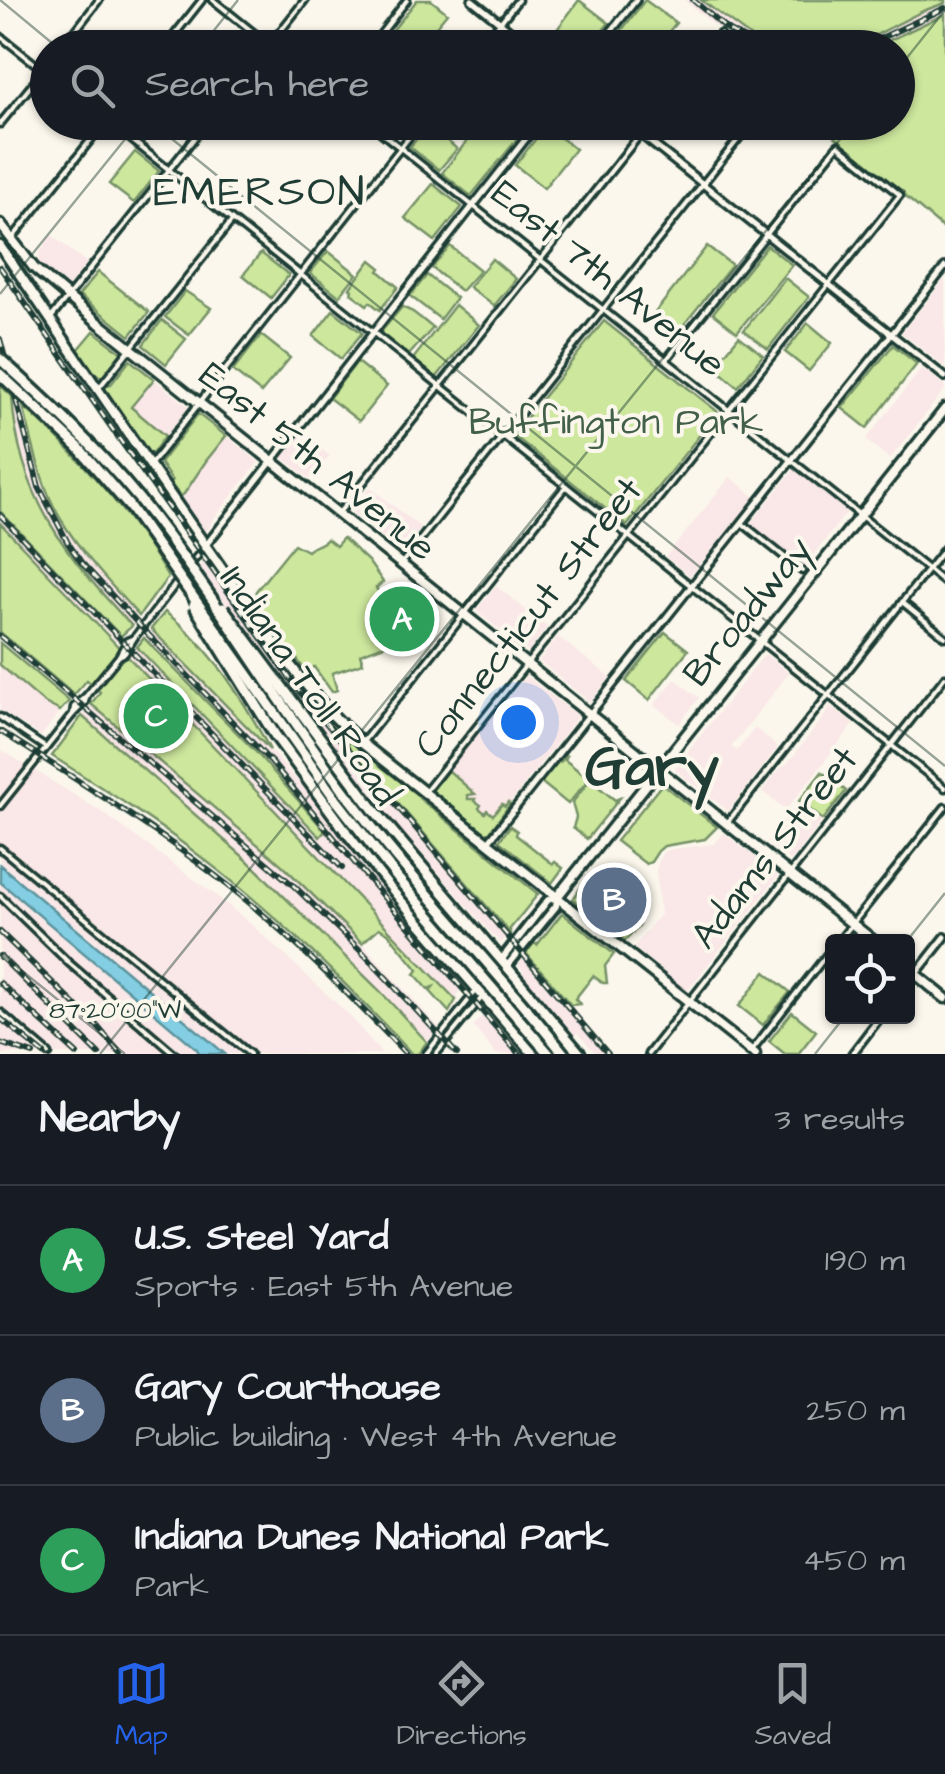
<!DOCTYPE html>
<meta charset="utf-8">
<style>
:root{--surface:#171b24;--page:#242831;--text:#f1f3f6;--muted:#9ea1a6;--line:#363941;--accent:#2563eb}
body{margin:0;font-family:"Architects Daughter",sans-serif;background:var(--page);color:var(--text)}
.controls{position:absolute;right:30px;bottom:30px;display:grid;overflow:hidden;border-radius:10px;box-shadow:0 2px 8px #0004}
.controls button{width:90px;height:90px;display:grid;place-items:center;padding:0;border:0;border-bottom:2px solid var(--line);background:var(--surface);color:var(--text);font:50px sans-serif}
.you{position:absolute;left:518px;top:722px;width:35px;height:35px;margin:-25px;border:8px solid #fff;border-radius:50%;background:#1a73e8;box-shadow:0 0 0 15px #1a73e833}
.badge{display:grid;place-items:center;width:65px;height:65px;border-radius:50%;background:var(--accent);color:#fff;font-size:32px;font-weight:700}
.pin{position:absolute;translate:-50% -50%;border:5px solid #fff;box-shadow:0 2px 10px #0006}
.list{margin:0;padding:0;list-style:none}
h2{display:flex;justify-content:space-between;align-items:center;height:130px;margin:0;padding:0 40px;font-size:42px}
h2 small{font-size:32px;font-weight:400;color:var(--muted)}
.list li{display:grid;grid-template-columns:65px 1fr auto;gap:30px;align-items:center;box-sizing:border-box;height:150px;padding:0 40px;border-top:2px solid var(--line)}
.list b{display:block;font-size:38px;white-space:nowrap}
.list p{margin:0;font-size:32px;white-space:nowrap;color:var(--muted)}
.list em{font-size:32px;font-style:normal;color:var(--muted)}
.icon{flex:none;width:55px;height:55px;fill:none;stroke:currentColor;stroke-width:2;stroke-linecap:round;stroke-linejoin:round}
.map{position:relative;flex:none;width:945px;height:1054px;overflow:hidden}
.search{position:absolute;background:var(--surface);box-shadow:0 2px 8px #0004;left:30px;right:30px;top:30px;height:110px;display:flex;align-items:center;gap:25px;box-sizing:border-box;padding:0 35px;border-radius:55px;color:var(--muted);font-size:38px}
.sheet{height:580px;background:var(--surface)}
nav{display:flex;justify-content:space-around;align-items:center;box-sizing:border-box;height:140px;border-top:2px solid var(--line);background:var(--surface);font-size:28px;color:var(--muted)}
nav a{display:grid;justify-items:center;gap:5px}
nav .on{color:var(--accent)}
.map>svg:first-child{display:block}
</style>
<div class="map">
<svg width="945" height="1054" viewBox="0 0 945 1054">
<rect width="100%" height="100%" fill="#fbf7ec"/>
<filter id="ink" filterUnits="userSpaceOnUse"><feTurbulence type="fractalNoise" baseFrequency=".01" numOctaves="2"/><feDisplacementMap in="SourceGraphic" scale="20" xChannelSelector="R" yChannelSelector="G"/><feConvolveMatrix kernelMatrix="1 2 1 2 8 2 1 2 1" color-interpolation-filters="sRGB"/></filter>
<g filter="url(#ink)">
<g fill="#fae7e7">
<path d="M684,0H701L752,38L780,47H741Z"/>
<path d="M945,3V14L875,47L843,48L872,37L923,11Z"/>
<path d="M51,235L87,263L68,286L39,263V254Z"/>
<path d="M945,279V367L902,333Z"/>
<path d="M922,368L945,386V389L890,459L866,440Z"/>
<path d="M154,379L189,407L165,436L131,407Z"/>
<path d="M12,396L23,406L40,471L58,515L107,581L139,616L132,626L89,581L63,546L42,511L24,467L14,431Z"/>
<path d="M301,433L330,456L310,479L282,457Z"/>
<path d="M226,436L259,462L211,522L210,528L204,531L180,496Z"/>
<path d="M794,470L847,512L803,568L749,525Z"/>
<path d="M730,477L755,497L690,576L666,557Z"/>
<path d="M370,487L421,528L401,552L350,511Z"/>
<path d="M0,511L121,636L116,642L0,523Z"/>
<path d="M208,559L301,686L328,719L327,721L510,932L500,943L343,764L199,567Z"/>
<path d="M496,586L547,627L528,652L476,611Z"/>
<path d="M151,629L270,750L332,819L412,921L452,968L462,983L456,1000L127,659L137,647L319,836L257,752L144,638Z"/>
<path d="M558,637L610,677L590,702L539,661Z"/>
<path d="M765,654L789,673L731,747L737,751L755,728L778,747L728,811L674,769Z"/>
<path d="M0,665L43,702L60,711L41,736L0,710Z"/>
<path d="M526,676L578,716L487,832L433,789L500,704H503Z"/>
<path d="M675,679L699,698L679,724L654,705Z"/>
<path d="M91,704L282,865L362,943L439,1028L427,1042L381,992L247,860L82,716Z"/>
<path d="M830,706L854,724L786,810L762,791L782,767L787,764L824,717Z"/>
<path d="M0,749L103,813L214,894L252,925L347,1013L382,1054H0Z"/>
<path d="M799,801L823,820L791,861L767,842Z"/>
<path d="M724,833L778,876L687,991L634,947L660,914L656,870L662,853L672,849L714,844Z"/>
<path d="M528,954L580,1016L611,1054H596L578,1033L575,1035L522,973L524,971L518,965Z"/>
<path d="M488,1010L495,1012L530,1054H496L473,1026Z"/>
</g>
<g fill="#cde79d" stroke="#769268" stroke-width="2.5">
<path d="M417,0H431L447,13L419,47H406L389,35Z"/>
<path d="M579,0L609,23L589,47H544Z"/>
<path d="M645,0L676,23L656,47H615L611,44Z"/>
<path d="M701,0H945V3L923,11L872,37L843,47L780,48L752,38Z"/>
<path d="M945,14V230L819,123L898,122V48L875,47Z"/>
<path d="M481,123H530L471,196L442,173Z"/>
<path d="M428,125L457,149L439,170L410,147Z"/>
<path d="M546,126L575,149L544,188L515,165Z"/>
<path d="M135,152L159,171L134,203L109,184Z"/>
<path d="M433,184L462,207L435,241L405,218Z"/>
<path d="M767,245L792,265L737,332L713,313Z"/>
<path d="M450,246L480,270L461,291L432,268Z"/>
<path d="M707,246L732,265L678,332L654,314Z"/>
<path d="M328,251L357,274L339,296L310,273Z"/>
<path d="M261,253L289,275L271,298L243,275Z"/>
<path d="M492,259L516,279L494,306L469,287Z"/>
<path d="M371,260L381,268L379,271L398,287L380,310L370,302L367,305L351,293L352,290L350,288Z"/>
<path d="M98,272L149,312L130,336L79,295Z"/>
<path d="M427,275L456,298L440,319L410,296Z"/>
<path d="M785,278L809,297L768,349L744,330Z"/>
<path d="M185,291L211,308L189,335L165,317Z"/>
<path d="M455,305L479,325L436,378L413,359Z"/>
<path d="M402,307L413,312L433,328L408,356L380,333Z"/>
<path d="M333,310L362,333L341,359L313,336Z"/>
<path d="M162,320L186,339L166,364L143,345Z"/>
<path d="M604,321L718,412L627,526L513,435Z"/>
<path d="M808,323L832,343L809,371L785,352Z"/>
<path d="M94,331L122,353L109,372L102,377L94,373L78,350Z"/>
<path d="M261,335L290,358L261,393L233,371Z"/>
<path d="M739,336L763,355L738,387L714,367Z"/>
<path d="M893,345L917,364L867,428L842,408Z"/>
<path d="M130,360L154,379L131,407L165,436L152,454L147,451L105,389L106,385L111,384Z"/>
<path d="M357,362L387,386L359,421L329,398Z"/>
<path d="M0,385L12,396C18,496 66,556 132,626L121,636L0,511Z"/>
<path d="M23,406C79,456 130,512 168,577L139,616C111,585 82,554 60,518C40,484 33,443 23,406Z"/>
<path d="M198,414L226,436L206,461L184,494L180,496L170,483L172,481L160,463Z"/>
<path d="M0,523L456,1000L449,1012L430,991L433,987L428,989L415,974L418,970L388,933L379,928L362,943L282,865L91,704L100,692L87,680L74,695L0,632Z"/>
<path d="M343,538L368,561L383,582L376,588L393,612L396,629L387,644L360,654L363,663L332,673L337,690L332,692L314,667L306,672L255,601L256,591L294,544L307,551C313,545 321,546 327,539L336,546Z"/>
<path d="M165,612C211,646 244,700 270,750L151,629Z"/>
<path d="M665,632L688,650L649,700L626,681Z"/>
<path d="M144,638L256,752L325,831L320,837L137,647Z"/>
<path d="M0,643L69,701L60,711L43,702L0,665Z"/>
<path d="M82,716L247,860L381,992L427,1042L418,1054H412C348,985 280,917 205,860C156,822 104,789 52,756Z"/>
<path d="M328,719L420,794L419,798L538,894L510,929V933L326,720Z"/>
<path d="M564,755L559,763L567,755L565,760L589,779L568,804L541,782Z"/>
<path d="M448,770L475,794L468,795V799H476L475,801L481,805L479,808L485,813L487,810L493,815L502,804L505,806L508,802L510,804L490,832L485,833L432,791Z"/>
<path d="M822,772L846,791L823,820L799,801Z"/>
<path d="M590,780L615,800L620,798L587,839L573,828L576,817L572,803Z"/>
<path d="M662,784L717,827L705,839L664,846L658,851L651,862L646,864L616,841Z"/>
<path d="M510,826L517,831L516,835L553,864L555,862L563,868L552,883L499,841Z"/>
<path d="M585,881L589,886V894L607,909L601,918L608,910L626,924L634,922L639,926L625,941L573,899Z"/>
<path d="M562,913L614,954L605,966L607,983H603L593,976L575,999L580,1004L571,1005L526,953L534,943L537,945Z"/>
<path d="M765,972L790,992L763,1025L739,1006Z"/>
<path d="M792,1012L816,1031L798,1054H785L769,1041Z"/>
</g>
<path fill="#83cee3" stroke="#5b949d" stroke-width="2.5" d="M0,865L204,1036L225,1054H200L196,1048L0,882Z"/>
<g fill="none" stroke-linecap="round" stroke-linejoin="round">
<defs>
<path id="pedestrian" d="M743,524L802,571"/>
<g id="minor">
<path d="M213,0L273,48"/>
<path d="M0,36L48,74"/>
<path d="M62,48L99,0"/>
<path d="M164,48L202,0"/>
<path d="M267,48L305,0"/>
<path d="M370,48L407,0"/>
<path d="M480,48L518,0"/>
<path d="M709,48L720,34"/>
<path d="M109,122L945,788"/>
<path d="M368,122L945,583"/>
<path d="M0,124L48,65"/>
<path d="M11,240L105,122"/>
<path d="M51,318L207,122"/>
<path d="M98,389L232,221"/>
<path d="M151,464L421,122"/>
<path d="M338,514L650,122"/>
<path d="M401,564L752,122"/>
<path d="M902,602L945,637"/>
<path d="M119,656L127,641L134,638"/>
<path d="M73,714L85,702L87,695L119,656L125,653L134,638L205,546"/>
<path d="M0,717L46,748"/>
<path d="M362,743L566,486"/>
<path d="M425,792L900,195L838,145L666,360"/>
<path d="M0,806L73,714L74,707L86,696"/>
<path d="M727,823L945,548"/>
<path d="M0,848L250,1054"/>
<path d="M0,896L69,963L175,1054"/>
<path d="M838,942L945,807"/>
<path d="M0,1012L49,1054"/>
<path d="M752,1050L832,948"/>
<path d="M426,1054L476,991"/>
<path d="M436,1054L483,996"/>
<path d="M648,1054L945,677"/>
</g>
<g id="tertiary">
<path d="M472,0L532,48"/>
<path d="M598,48L636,0"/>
<path d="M625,122L945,377"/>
<path d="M206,545L539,122"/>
<path d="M488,842L945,267"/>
<path d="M908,984L945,937"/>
<path d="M852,1054L881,1016"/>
</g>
<g id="secondary">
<path d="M484,982L548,900L557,897"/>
<path d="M483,996L556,906L557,898"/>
</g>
<g id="primary">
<path d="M0,224L34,268L99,323L875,942"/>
<path d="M0,246C75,355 148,464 224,572C267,632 305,694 362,743L755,1054"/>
<path d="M557,897L945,409"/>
<path d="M908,968L945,998"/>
</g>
<g id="motorway">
<path d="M374,810L580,1054"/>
<path d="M345,830L416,918L534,1054"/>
</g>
</defs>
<use href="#pedestrian" stroke="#1f3d34" stroke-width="11"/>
<use href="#minor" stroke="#1f3d34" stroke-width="11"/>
<use href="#tertiary" stroke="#1f3d34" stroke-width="12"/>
<use href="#secondary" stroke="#1f3d34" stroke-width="14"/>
<use href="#primary" stroke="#1f3d34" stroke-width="15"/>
<use href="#motorway" stroke="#1f3d34" stroke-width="16"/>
<use href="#pedestrian" stroke="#fbf7ec" stroke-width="4"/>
<use href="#minor" stroke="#fbf7ec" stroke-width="4"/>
<use href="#tertiary" stroke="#fbf7ec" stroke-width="5"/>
<use href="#secondary" stroke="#fbf7ec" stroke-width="6"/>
<use href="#primary" stroke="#fbf7ec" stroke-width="8"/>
<use href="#motorway" stroke="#fbf7ec" stroke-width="9"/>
<defs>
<g id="rail">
<path d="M693,0L729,31L762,48"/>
<path d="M860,48L945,8"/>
<path d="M0,267L120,440L299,691L608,1054"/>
<path d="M0,339L39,487L68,543L81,562L142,628L271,762L375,887L519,1054"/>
<path d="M0,515L342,868"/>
<path d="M0,636L294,886L365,955L457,1054"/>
<path d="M0,731C82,783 164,834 240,895C299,944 353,998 406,1054"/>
<path d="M0,932L97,1026L121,1054"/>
<path d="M0,956L99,1054"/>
<path d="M0,983L77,1054"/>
<path d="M0,1018L44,1054"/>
<path d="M0,1043L33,1054"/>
</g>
</defs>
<use href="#rail" stroke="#1f3d34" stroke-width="6"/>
<use href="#rail" stroke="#fbf7ec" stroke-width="2.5" stroke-dasharray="8" stroke-linecap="butt"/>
<defs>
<g id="motorway-bridge">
<path d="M0,359C49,403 97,448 139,499C213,592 273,696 344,791C413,883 493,965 564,1054"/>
<path d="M0,374L78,447L129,506L334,797L399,880L549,1054"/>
<path d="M194,605L275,735L345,830"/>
<path d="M223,608L374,810"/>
</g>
</defs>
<use href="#motorway-bridge" stroke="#1f3d34" stroke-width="16" stroke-linecap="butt"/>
<use href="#motorway-bridge" stroke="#fbf7ec" stroke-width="9"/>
</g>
</g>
<path fill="none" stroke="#1f3d34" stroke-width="2.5" stroke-opacity="0.45" d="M0,0L58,48M200,48L238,0M898,69L945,10M151,122L945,766M0,294L139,122M906,942L945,893M0,953L125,1054M100,1054L854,122M815,1054L845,1016"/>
<g text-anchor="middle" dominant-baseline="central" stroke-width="8" stroke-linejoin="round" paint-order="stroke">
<g font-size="38" fill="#1f3d34" stroke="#fbf7ec">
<text transform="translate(608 279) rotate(39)">East 7th Avenue</text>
<text transform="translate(317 462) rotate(39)">East 5th Avenue</text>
<text transform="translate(748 612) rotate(-51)">Broadway</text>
<text transform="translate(529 618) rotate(-52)">Connecticut Street</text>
<text transform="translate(309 686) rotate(55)">Indiana Toll Road</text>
<text transform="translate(775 848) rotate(-52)">Adams Street</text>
</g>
<g font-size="38" fill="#425f49" stroke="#fbf7ec">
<text x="616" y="423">Buffington Park</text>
</g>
<g font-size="42" letter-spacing="2.5" fill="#1f3d34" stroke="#fbf7ec">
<text x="260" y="193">EMERSON</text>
</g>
<g font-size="58" font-weight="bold" fill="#1f3d34" stroke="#fbf7ec">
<text x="652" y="768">Gary</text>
</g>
</g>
<g font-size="25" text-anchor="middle" fill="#1f3d34" stroke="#fbf7ec" stroke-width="8" stroke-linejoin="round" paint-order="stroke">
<text x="115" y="1018">87°20'00"W</text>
</g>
</svg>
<div class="controls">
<button><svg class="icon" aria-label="locate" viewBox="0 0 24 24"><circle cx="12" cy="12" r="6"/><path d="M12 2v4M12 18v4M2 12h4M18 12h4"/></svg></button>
</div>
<div class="you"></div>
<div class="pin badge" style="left:402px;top:619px;background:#2e9e5b">A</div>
<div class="pin badge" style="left:614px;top:900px;background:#5c6f8a">B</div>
<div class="pin badge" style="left:156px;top:716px;background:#2e9e5b">C</div>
<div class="search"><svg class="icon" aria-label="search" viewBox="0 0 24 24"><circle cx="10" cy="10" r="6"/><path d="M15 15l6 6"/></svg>Search here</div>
</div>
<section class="sheet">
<h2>Nearby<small>3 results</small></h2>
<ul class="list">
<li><span class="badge" style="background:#2e9e5b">A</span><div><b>U.S. Steel Yard</b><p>Sports · East 5th Avenue</p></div><em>190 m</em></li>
<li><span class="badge" style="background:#5c6f8a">B</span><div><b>Gary Courthouse</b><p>Public building · West 4th Avenue</p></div><em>250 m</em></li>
<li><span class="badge" style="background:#2e9e5b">C</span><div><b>Indiana Dunes National Park</b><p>Park</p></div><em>450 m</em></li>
</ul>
</section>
<nav>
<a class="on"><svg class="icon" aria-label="map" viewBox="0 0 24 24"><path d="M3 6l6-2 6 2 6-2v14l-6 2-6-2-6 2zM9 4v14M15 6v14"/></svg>Map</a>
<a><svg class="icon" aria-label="directions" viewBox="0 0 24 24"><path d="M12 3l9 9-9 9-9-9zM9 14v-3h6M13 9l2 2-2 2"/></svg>Directions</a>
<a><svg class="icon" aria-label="saved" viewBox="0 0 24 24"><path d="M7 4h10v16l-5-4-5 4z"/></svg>Saved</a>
</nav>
